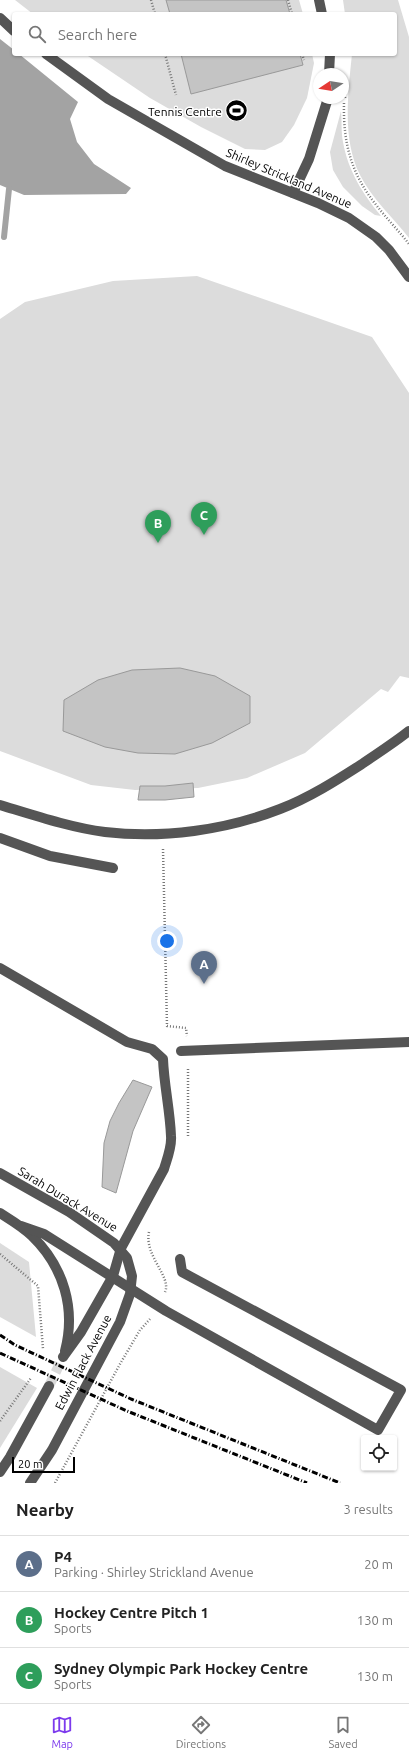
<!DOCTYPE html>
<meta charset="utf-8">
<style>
:root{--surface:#fff;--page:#f2f2f2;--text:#222;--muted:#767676;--line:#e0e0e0;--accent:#7c3aed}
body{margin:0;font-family:Ubuntu,sans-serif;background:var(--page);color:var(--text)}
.controls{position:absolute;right:12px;bottom:12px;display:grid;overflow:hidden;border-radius:4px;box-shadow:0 1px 3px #0004}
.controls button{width:36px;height:36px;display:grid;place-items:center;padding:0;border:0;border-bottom:1px solid var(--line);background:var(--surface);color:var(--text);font:20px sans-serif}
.compass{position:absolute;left:313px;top:68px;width:36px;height:36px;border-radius:50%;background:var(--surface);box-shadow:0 1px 3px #0004;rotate:258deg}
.scale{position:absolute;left:12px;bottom:10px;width:63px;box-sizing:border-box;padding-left:4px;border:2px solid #000;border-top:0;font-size:11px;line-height:14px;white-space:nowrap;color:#000;-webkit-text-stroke:3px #fff;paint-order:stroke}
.you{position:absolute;left:167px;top:941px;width:14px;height:14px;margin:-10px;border:3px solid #fff;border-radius:50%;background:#1a73e8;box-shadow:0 0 0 6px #1a73e833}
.badge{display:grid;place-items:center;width:26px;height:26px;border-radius:50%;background:var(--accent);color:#fff;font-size:13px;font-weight:700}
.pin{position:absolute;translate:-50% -33px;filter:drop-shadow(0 1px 2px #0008)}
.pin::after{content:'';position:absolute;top:21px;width:14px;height:12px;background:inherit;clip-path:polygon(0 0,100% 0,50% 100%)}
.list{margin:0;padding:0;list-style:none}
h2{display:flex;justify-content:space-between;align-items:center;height:52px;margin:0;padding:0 16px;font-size:17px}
h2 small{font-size:13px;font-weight:400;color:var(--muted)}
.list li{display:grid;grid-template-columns:26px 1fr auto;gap:12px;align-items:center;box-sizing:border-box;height:56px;padding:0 16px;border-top:1px solid var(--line)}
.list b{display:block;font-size:15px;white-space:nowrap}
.list p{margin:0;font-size:13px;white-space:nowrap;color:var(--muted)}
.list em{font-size:13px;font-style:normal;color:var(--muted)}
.icon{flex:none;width:22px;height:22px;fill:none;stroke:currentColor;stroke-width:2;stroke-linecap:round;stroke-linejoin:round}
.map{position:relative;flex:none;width:409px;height:1483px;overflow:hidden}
.search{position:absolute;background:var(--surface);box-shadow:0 1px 3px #0004;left:12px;right:12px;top:12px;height:44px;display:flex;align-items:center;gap:10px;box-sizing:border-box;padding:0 14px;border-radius:4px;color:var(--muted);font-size:15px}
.sheet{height:220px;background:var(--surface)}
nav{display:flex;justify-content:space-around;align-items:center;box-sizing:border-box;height:56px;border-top:1px solid var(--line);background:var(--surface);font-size:11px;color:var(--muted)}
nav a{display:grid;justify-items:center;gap:2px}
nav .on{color:var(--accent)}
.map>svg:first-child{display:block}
</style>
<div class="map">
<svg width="409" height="1483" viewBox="0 0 409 1483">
<rect width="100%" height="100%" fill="#fff"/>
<g fill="#dcdcdc">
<path d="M15,0H299L303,14H33Z"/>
<path d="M343,0H398L409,37V238C393,217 372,199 360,175C342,139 348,93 352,54H395V14H345Z"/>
<path d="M85,54H312L314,63L307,98L294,125L282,142L265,150L245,149L201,127L150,98Z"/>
<path d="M341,111C342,121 341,132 343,142C348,171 363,194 381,216L375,215L362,206L343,187L333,170L330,152Z"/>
<path d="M197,276L372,337L409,393V678L400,676L388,692L381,689L305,753L247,778L198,788L135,790L91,785L0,751V319L25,302L113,281Z"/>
<path d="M0,1243L29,1262L36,1337L0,1317Z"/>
<path d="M0,1367L37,1388L0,1448Z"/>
</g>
<path fill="#a3a3a3" d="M0,39L14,50V54H19L78,102L70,119L77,142L94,164L131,188L126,194L24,195L0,185Z"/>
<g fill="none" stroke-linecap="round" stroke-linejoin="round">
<path stroke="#a3a3a3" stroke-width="6" d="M4,237L9,189"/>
</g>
<g fill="#c4c4c4" stroke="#999">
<path d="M166,0H286L290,14H170Z"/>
<path d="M181,54H300L303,65L191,94Z"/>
<path d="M180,668L215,676L250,696V723L212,743L175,754L138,753L105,747L63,731L64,700L98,680L132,670Z"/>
<path d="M193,783L194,797L165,800H138L140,786H165Z"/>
<path d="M133,1080L152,1087L133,1131L116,1193L102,1187L104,1143L110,1121L119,1103Z"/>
</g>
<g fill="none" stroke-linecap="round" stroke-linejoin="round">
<path stroke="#d9d9d9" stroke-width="10" stroke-dasharray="10 5" stroke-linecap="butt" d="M49,1386L63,1357"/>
<g stroke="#777" stroke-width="2.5" stroke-dasharray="1 2" stroke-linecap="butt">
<path d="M151,0L155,14"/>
<path d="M288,0L292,14"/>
<path d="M165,54L176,95"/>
<path d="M302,54L304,60"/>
<path d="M345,98L346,77"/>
<path d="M344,103C343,143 351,174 377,206C387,219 399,231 409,244"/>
<path d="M163,849L167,1026L186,1028L187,1036"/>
<path d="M188,1136V1067"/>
<path d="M149,1232C144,1256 172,1277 165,1292"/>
<path d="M0,1254L38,1286L43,1349"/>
<path d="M0,1421L31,1378"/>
<path d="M55,1483L120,1364L140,1330L150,1319"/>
</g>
<g stroke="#555" stroke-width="10">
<path d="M319,0L322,14"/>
<path d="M0,18L14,31"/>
<path d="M46,54L108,99L225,166L318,203L349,218L376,237L389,250L409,277"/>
<path d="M329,74L330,54"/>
<path d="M293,193L309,159L328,98"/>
<path d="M0,805C33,815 72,828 105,832C163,839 226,830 280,809C309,798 337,780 362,764C378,753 394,743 409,731"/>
<path d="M0,838L50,856L113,868"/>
<path d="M0,968L127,1042L152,1049L163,1059C164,1085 170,1110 171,1136C172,1147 167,1159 164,1169L121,1248L113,1276L81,1332L63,1357"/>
<path d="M181,1051L409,1042"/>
<path d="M0,1173L69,1212L114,1243L127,1258L132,1276L130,1294L120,1322L52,1450L30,1483"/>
<path d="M0,1213C11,1220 23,1227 32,1236C64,1267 76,1309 65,1351"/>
<path d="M21,1226L44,1234L166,1311L378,1430L401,1390L182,1272L180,1259"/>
<path d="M0,1472L10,1457L49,1386"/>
</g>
<g stroke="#000" stroke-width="3" stroke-dasharray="6 2 1 2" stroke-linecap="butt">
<path d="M0,1335L15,1345L131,1399L340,1483"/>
<path d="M0,1353L127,1411L307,1483"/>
</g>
</g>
<defs>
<symbol id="stadium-disc" viewBox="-11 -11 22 22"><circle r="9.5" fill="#000" stroke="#fff"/><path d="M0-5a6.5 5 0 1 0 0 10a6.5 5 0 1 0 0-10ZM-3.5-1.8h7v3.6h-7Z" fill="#fff"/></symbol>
</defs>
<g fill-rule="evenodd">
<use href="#stadium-disc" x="224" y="98" width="25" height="25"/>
</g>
<g text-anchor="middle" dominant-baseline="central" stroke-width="3" stroke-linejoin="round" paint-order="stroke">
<g font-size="12" fill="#000" stroke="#fff" text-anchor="end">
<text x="222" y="111">Tennis Centre</text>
</g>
<g font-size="12" fill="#000" stroke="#fff">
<text transform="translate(289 178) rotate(23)">Shirley Strickland Avenue</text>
<text transform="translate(68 1199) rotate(31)">Sarah Durack Avenue</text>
<text transform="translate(83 1362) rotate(-62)">Edwin Flack Avenue</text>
</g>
</g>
</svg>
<div class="controls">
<button><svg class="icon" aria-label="locate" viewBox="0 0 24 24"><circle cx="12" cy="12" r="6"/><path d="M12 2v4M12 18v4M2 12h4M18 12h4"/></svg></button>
</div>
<svg class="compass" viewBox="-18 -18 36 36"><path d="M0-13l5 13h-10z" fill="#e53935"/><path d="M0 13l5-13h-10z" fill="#767676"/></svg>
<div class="scale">20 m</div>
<div class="you"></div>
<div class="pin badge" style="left:204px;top:984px;background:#5c6f8a">A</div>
<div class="pin badge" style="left:158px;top:543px;background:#2e9e5b">B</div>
<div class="pin badge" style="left:204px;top:535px;background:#2e9e5b">C</div>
<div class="search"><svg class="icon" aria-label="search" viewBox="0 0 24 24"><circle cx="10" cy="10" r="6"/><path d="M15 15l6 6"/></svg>Search here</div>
</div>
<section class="sheet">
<h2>Nearby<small>3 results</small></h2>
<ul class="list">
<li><span class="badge" style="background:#5c6f8a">A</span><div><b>P4</b><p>Parking · Shirley Strickland Avenue</p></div><em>20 m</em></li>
<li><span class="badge" style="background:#2e9e5b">B</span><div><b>Hockey Centre Pitch 1</b><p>Sports</p></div><em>130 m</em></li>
<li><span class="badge" style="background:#2e9e5b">C</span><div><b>Sydney Olympic Park Hockey Centre</b><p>Sports</p></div><em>130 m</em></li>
</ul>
</section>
<nav>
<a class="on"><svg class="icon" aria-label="map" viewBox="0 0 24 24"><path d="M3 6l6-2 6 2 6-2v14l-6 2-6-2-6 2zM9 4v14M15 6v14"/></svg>Map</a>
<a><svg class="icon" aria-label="directions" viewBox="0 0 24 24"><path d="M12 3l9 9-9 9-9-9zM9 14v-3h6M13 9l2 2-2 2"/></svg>Directions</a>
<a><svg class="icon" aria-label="saved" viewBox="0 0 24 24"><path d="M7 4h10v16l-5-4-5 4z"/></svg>Saved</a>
</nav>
